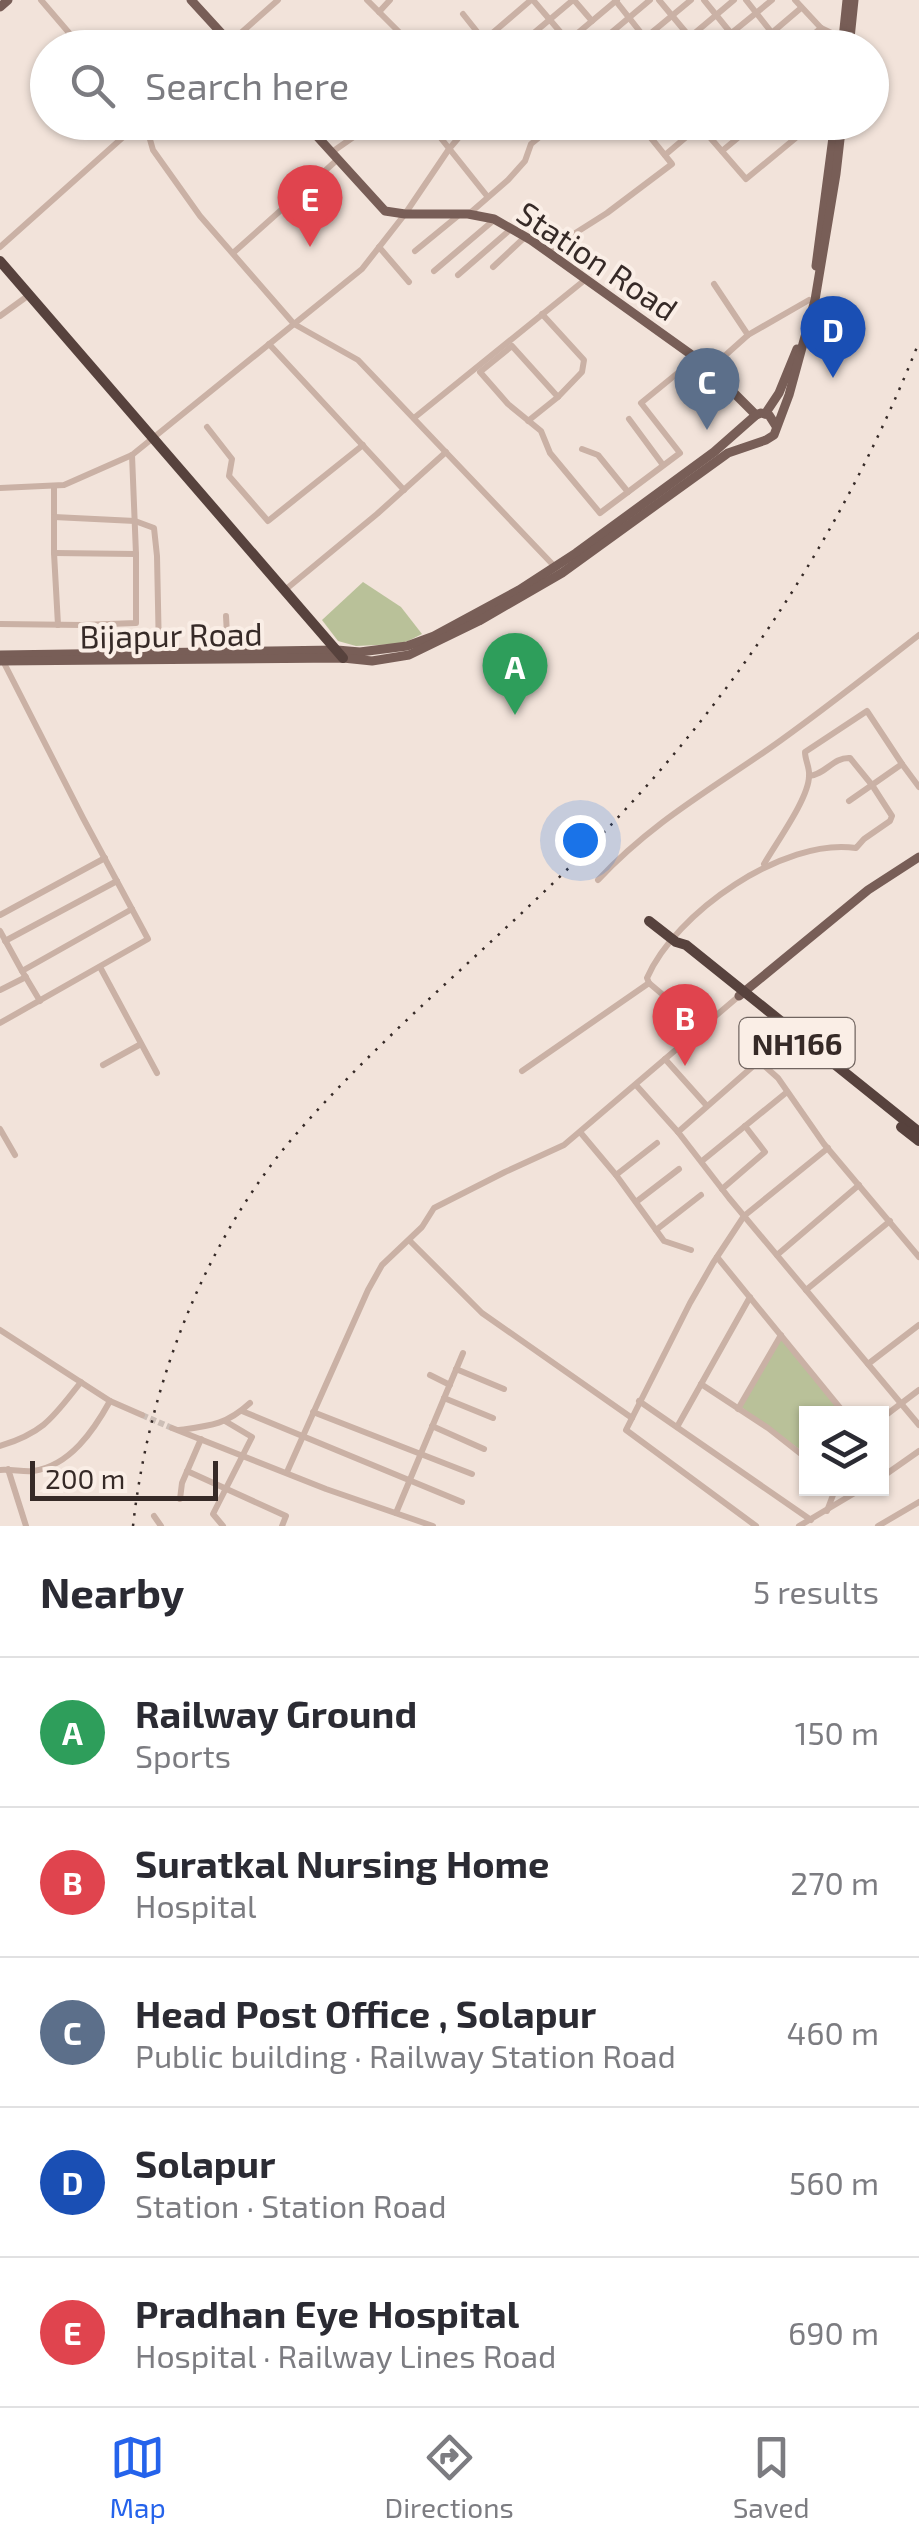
<!DOCTYPE html>
<meta charset="utf-8">
<style>
:root{--surface:#fff;--page:#f7f7f7;--text:#2b2b33;--muted:#7c7c81;--line:#e1e1e2;--accent:#2563eb}
body{margin:0;font-family:"Exo 2",sans-serif;background:var(--page);color:var(--text)}
.controls{position:absolute;right:30px;bottom:30px;display:grid;overflow:hidden;border-radius:0px;box-shadow:0 2px 8px #0004}
.controls button{width:90px;height:90px;display:grid;place-items:center;padding:0;border:0;border-bottom:2px solid var(--line);background:var(--surface);color:var(--text);font:50px sans-serif}
.scale{position:absolute;left:30px;bottom:25px;width:188px;box-sizing:border-box;padding-left:10px;border:5px solid #362a27;border-top:0;font-size:28px;line-height:35px;white-space:nowrap;color:#362a27;-webkit-text-stroke:8px #faeee6;paint-order:stroke}
.you{position:absolute;left:580px;top:840px;width:35px;height:35px;margin:-25px;border:8px solid #fff;border-radius:50%;background:#1a73e8;box-shadow:0 0 0 15px #1a73e833}
.badge{display:grid;place-items:center;width:65px;height:65px;border-radius:50%;background:var(--accent);color:#fff;font-size:32px;font-weight:700}
.pin{position:absolute;translate:-50% -82px;filter:drop-shadow(0 2px 5px #0008)}
.pin::after{content:'';position:absolute;top:52px;width:35px;height:30px;background:inherit;clip-path:polygon(0 0,100% 0,50% 100%)}
.list{margin:0;padding:0;list-style:none}
h2{display:flex;justify-content:space-between;align-items:center;height:130px;margin:0;padding:0 40px;font-size:42px}
h2 small{font-size:32px;font-weight:400;color:var(--muted)}
.list li{display:grid;grid-template-columns:65px 1fr auto;gap:30px;align-items:center;box-sizing:border-box;height:150px;padding:0 40px;border-top:2px solid var(--line)}
.list b{display:block;font-size:38px;white-space:nowrap}
.list p{margin:0;font-size:32px;white-space:nowrap;color:var(--muted)}
.list em{font-size:32px;font-style:normal;color:var(--muted)}
.icon{flex:none;width:55px;height:55px;fill:none;stroke:currentColor;stroke-width:2;stroke-linecap:round;stroke-linejoin:round}
.map{position:relative;flex:none;width:919px;height:1526px;overflow:hidden}
.search{position:absolute;background:var(--surface);box-shadow:0 2px 8px #0004;left:30px;right:30px;top:30px;height:110px;display:flex;align-items:center;gap:25px;box-sizing:border-box;padding:0 35px;border-radius:55px;color:var(--muted);font-size:38px}
.sheet{height:880px;background:var(--surface)}
nav{display:flex;justify-content:space-around;align-items:center;box-sizing:border-box;height:140px;border-top:2px solid var(--line);background:var(--surface);font-size:28px;color:var(--muted)}
nav a{display:grid;justify-items:center;gap:5px}
nav .on{color:var(--accent)}
.map>svg:first-child{display:block}
</style>
<div class="map">
<svg width="919" height="1526" viewBox="0 0 919 1526">
<rect width="100%" height="100%" fill="#f2e3da"/>
<g fill="#b9c199">
<path d="M363,582L401,607L422,634L408,641L397,644L356,646L338,641L322,620Z"/>
<path d="M781,1338L842,1413L806,1414V1454L741,1407Z"/>
</g>
<g fill="none" stroke-linecap="round" stroke-linejoin="round">
<path stroke="#ccbeb6" stroke-width="6" stroke-dasharray="6 3" stroke-linecap="butt" d="M142,1415L172,1428"/>
<g stroke="#cab1a5" stroke-width="6">
<path d="M41,0L82,48"/>
<path d="M367,0L415,48"/>
<path d="M533,0L568,41"/>
<path d="M574,0L592,21"/>
<path d="M615,0L653,48"/>
<path d="M659,0L699,48"/>
<path d="M704,0L743,48"/>
<path d="M746,0L784,48"/>
<path d="M795,0L821,28L844,39"/>
<path d="M379,12L390,0"/>
<path d="M463,14L490,48"/>
<path d="M224,48L278,0"/>
<path d="M475,48L531,0"/>
<path d="M516,48L573,0"/>
<path d="M560,48L617,0"/>
<path d="M593,48L650,0"/>
<path d="M633,48L691,0"/>
<path d="M677,48L734,0"/>
<path d="M713,48L772,0"/>
<path d="M754,48L801,8"/>
<path d="M797,48L821,28"/>
<path d="M145,122L153,150L200,216L294,324L358,360L557,569"/>
<path d="M428,122L487,196"/>
<path d="M700,126L746,179L815,122"/>
<path d="M648,135L663,122"/>
<path d="M722,151L757,122"/>
<path d="M332,152L375,122"/>
<path d="M665,155L704,122"/>
<path d="M470,213L508,180L525,161L531,144L558,122"/>
<path d="M0,247L140,122"/>
<path d="M379,247L409,282"/>
<path d="M415,251L459,215"/>
<path d="M547,251L607,213L672,164L638,122"/>
<path d="M233,253L337,160"/>
<path d="M493,267L525,237"/>
<path d="M434,271L494,220"/>
<path d="M458,275L511,229"/>
<path d="M714,284L748,335"/>
<path d="M542,314L584,360L582,372L558,397"/>
<path d="M0,316L29,295"/>
<path d="M269,344L404,490"/>
<path d="M710,369L748,335L809,300"/>
<path d="M414,418L586,279"/>
<path d="M629,419L663,465"/>
<path d="M528,421L558,397L512,346L480,372L508,404L541,431L550,453L600,513L680,453L641,403L696,358"/>
<path d="M207,427L232,459L229,476L268,521L363,445"/>
<path d="M582,449L598,455L628,492"/>
<path d="M54,486V553L58,625"/>
<path d="M0,488L64,485L132,455L362,269L405,214L449,149L472,122"/>
<path d="M54,517L135,521L154,528L157,556L159,653"/>
<path d="M54,553L136,554"/>
<path d="M285,590L377,514L446,452"/>
<path d="M226,616L228,652"/>
<path d="M0,624L82,625L136,623V554L132,455"/>
<path d="M809,776C825,775 833,757 850,758L872,785L849,801"/>
<path d="M764,864C776,843 809,798 809,776C810,768 805,760 805,752L867,711L902,764"/>
<path d="M598,880C650,824 708,791 770,748C821,712 870,673 919,635"/>
<path d="M0,915L105,858"/>
<path d="M0,931L22,971L132,909"/>
<path d="M5,941L117,881"/>
<path d="M100,967L157,1073"/>
<path d="M22,971L40,1001"/>
<path d="M0,990L26,977"/>
<path d="M0,1023L148,939L83,818L3,661"/>
<path d="M702,1028L649,983L647,978C675,913 784,837 856,848L864,839L890,821L892,816L872,785L902,764L919,787"/>
<path d="M665,1059L707,1106"/>
<path d="M103,1065L141,1044"/>
<path d="M765,1066L784,1057L803,1040"/>
<path d="M522,1071L649,983"/>
<path d="M636,1085L678,1132L729,1198L919,1425"/>
<path d="M0,1129L15,1155"/>
<path d="M580,1132L616,1175L664,1241L691,1250"/>
<path d="M678,1132L759,1061L778,1078L824,1144L919,1257"/>
<path d="M702,1161L787,1092"/>
<path d="M616,1175L657,1143"/>
<path d="M722,1189L765,1152L745,1126"/>
<path d="M636,1202L679,1169"/>
<path d="M656,1230L701,1195"/>
<path d="M409,1240L482,1313L632,1418"/>
<path d="M777,1255L859,1185"/>
<path d="M717,1257L845,1414"/>
<path d="M806,1290L890,1221"/>
<path d="M0,1330L110,1401L142,1415"/>
<path d="M868,1364L919,1325"/>
<path d="M456,1369L504,1389"/>
<path d="M430,1375L450,1385"/>
<path d="M701,1384L768,1428L806,1458"/>
<path d="M444,1398L493,1418"/>
<path d="M639,1401L811,1520"/>
<path d="M738,1409L781,1335"/>
<path d="M242,1411L462,1502"/>
<path d="M313,1412L472,1474"/>
<path d="M882,1418L919,1390"/>
<path d="M432,1426L484,1449"/>
<path d="M677,1427L750,1297"/>
<path d="M172,1428L326,1489L433,1526"/>
<path d="M179,1430C210,1426 226,1425 250,1403"/>
<path d="M0,1446C45,1432 53,1417 81,1382"/>
<path d="M8,1469L26,1526"/>
<path d="M0,1470C11,1469 23,1472 33,1471C70,1466 94,1430 110,1401"/>
<path d="M187,1471L286,1516L282,1526"/>
<path d="M287,1472L368,1290L382,1265L422,1227L434,1208L505,1172L564,1145L739,996"/>
<path d="M882,1477L919,1451"/>
<path d="M180,1499L182,1483L201,1439"/>
<path d="M827,1511L833,1495L831,1488"/>
<path d="M396,1513L463,1353"/>
<path d="M154,1516L161,1526"/>
<path d="M223,1526L213,1514L252,1437L225,1421"/>
<path d="M756,1526L626,1430L690,1303L713,1263L744,1216L828,1148"/>
<path d="M799,1526L863,1488"/>
<path d="M878,1526L919,1502"/>
</g>
<g stroke="#785e57" stroke-width="9">
<path d="M191,0L235,48"/>
<path d="M0,7L8,0"/>
<path d="M842,48L847,0"/>
<path d="M849,48L854,0"/>
<path d="M304,122L385,211L405,214H468L494,219L531,240L696,358L710,369L756,415"/>
<path d="M816,266L835,122"/>
<path d="M765,414L779,393L797,349"/>
<path d="M0,655L337,650L360,652L407,646L434,636L519,590L576,553L714,452L756,415L761,413L769,415L776,426"/>
<path d="M0,661L343,658L372,661L409,655L479,621L562,573L728,453L766,440L774,435L789,395L815,300L836,174L842,122"/>
<path d="M739,996L868,890L919,857"/>
</g>
<g stroke="#57423d" stroke-width="10">
<path d="M0,261L343,658"/>
<path d="M649,921L676,942L686,945L919,1132"/>
<path d="M901,1127L919,1141"/>
</g>
<path stroke="#362a27" stroke-width="2.5" stroke-dasharray="2.5 8" stroke-linecap="butt" d="M133,1526C148,1390 202,1246 291,1140C392,1022 518,926 623,812C750,675 850,516 919,342"/>
</g>
<g text-anchor="middle" dominant-baseline="central" stroke-width="8" stroke-linejoin="round" paint-order="stroke">
<rect fill="#faeee6" stroke="#716560" stroke-width="2.5" x="739.5" y="1018" width="115" height="50" rx="8"/>
<g font-size="30" font-weight="bold" fill="#362a27">
<text x="797" y="1043">NH166</text>
</g>
<g font-size="32" fill="#362a27" stroke="#faeee6">
<text transform="translate(598 260) rotate(34)">Station Road</text>
<text transform="translate(171 634) rotate(-1)">Bijapur Road</text>
</g>
</g>
</svg>
<div class="controls">
<button><svg class="icon" aria-label="layers" viewBox="0 0 24 24"><path d="M12 4l9 5-9 5-9-5zM3 14l9 5 9-5"/></svg></button>
</div>
<div class="scale">200 m</div>
<div class="you"></div>
<div class="pin badge" style="left:515px;top:715px;background:#2e9e5b">A</div>
<div class="pin badge" style="left:685px;top:1066px;background:#e0444e">B</div>
<div class="pin badge" style="left:707px;top:430px;background:#5c6f8a">C</div>
<div class="pin badge" style="left:833px;top:378px;background:#1a4fb4">D</div>
<div class="pin badge" style="left:310px;top:247px;background:#e0444e">E</div>
<div class="search"><svg class="icon" aria-label="search" viewBox="0 0 24 24"><circle cx="10" cy="10" r="6"/><path d="M15 15l6 6"/></svg>Search here</div>
</div>
<section class="sheet">
<h2>Nearby<small>5 results</small></h2>
<ul class="list">
<li><span class="badge" style="background:#2e9e5b">A</span><div><b>Railway Ground</b><p>Sports</p></div><em>150 m</em></li>
<li><span class="badge" style="background:#e0444e">B</span><div><b>Suratkal Nursing Home</b><p>Hospital</p></div><em>270 m</em></li>
<li><span class="badge" style="background:#5c6f8a">C</span><div><b>Head Post Office , Solapur</b><p>Public building · Railway Station Road</p></div><em>460 m</em></li>
<li><span class="badge" style="background:#1a4fb4">D</span><div><b>Solapur</b><p>Station · Station Road</p></div><em>560 m</em></li>
<li><span class="badge" style="background:#e0444e">E</span><div><b>Pradhan Eye Hospital</b><p>Hospital · Railway Lines Road</p></div><em>690 m</em></li>
</ul>
</section>
<nav>
<a class="on"><svg class="icon" aria-label="map" viewBox="0 0 24 24"><path d="M3 6l6-2 6 2 6-2v14l-6 2-6-2-6 2zM9 4v14M15 6v14"/></svg>Map</a>
<a><svg class="icon" aria-label="directions" viewBox="0 0 24 24"><path d="M12 3l9 9-9 9-9-9zM9 14v-3h6M13 9l2 2-2 2"/></svg>Directions</a>
<a><svg class="icon" aria-label="saved" viewBox="0 0 24 24"><path d="M7 4h10v16l-5-4-5 4z"/></svg>Saved</a>
</nav>
